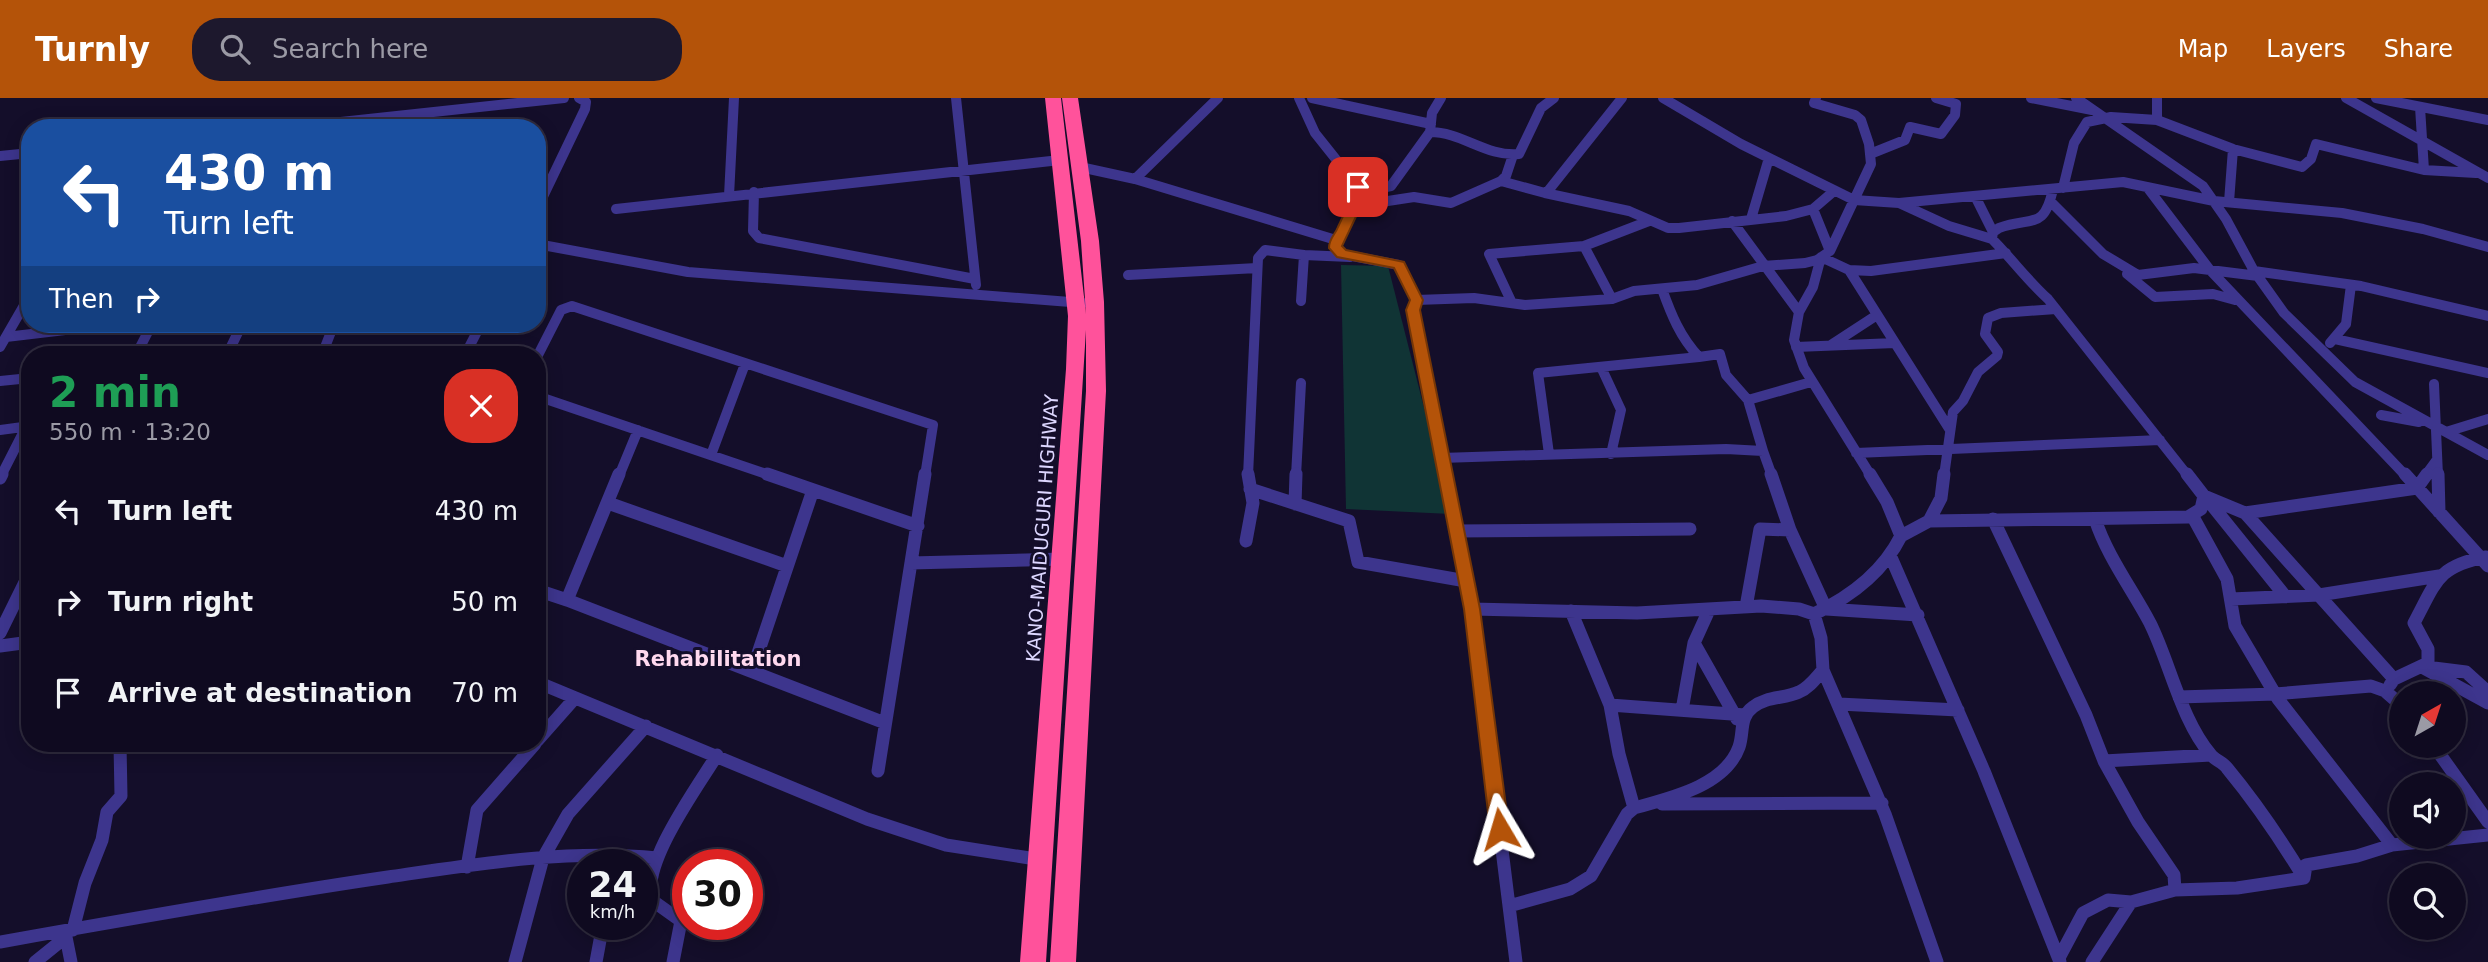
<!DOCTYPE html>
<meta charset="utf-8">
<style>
:root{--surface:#0f0a20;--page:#1d182d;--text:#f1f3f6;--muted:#9b9aa5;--line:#2f2b3e;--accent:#b45309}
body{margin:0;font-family:"DejaVu Sans",sans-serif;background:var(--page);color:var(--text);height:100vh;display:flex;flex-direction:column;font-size:26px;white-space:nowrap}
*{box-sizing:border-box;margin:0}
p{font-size:23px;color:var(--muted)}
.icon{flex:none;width:38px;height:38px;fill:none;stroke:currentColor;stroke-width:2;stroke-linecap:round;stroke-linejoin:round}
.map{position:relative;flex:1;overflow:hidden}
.panel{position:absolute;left:21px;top:248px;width:525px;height:406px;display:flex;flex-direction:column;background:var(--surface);border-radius:28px;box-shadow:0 4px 18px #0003,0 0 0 2px var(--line)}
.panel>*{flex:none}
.guide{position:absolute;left:21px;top:21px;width:525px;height:214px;border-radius:28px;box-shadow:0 4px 18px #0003,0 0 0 2px var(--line);background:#1a4fa0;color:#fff;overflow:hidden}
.needle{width:46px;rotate:39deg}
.tools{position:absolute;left:2389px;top:583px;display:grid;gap:14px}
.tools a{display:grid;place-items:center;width:77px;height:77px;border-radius:50%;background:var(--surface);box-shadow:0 4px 18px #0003,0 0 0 2px var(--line);font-size:35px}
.speed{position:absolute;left:567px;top:751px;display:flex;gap:14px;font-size:35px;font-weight:700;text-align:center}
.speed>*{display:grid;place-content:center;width:91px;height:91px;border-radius:50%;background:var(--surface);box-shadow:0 4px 18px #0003,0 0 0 2px var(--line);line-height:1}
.speed small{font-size:18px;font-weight:400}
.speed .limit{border:10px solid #d22;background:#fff;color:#111}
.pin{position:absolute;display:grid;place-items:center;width:60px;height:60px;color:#fff;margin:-30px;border-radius:14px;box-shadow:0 4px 10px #0006}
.me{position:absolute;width:77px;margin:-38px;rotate:353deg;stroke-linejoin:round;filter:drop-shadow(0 0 5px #0008)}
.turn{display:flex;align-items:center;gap:24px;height:147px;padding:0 28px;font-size:32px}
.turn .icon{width:91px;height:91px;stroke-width:2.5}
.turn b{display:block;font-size:49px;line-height:60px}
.then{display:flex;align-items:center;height:66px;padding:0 28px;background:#0003;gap:14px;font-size:26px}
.round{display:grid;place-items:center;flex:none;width:74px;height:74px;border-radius:28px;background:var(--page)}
.summary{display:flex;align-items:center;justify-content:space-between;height:119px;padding:0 28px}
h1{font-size:42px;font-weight:700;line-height:52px;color:#1e9e55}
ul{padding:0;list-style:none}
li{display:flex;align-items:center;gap:21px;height:91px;padding:0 28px}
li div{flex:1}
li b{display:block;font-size:26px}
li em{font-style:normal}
header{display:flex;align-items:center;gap:42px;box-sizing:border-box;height:98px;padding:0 35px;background:var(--accent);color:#fff}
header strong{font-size:33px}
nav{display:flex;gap:38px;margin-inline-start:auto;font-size:24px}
.search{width:490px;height:63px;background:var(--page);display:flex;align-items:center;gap:18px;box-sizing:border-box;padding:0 24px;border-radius:28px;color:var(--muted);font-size:26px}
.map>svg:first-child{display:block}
</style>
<header>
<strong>Turnly</strong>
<div class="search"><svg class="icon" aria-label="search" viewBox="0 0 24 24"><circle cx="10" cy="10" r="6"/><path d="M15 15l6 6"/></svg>Search here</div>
<nav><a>Map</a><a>Layers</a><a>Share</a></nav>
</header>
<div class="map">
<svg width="2488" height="864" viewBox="0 0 2488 864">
<rect width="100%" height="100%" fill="#140e2a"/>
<!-- green -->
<path fill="#103435" d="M1341,167L1388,168L1451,416L1346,411Z"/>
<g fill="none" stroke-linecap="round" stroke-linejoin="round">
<!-- street-far1 -->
<path stroke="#3d358d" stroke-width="10" d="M956,0L976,187
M1312,0L1431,26
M1663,0L1741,46L1854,102L1899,105L2123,84L2214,103L2342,115L2423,131L2488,149
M2031,0L2092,12
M2076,0L2203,88L2226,121L2254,173L2284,215L2355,284L2488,357
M2346,0L2488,80
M2376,0L2488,22
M2157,22L2233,51L2302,69L2311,61L2316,46L2424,72L2420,9
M285,30L564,0
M1430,34L1432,15L1441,0
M1870,56L1905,42L1910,29L1941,36L1955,17L1956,6L1936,0
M0,58L30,55
M1080,69L1135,81L1336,142L1348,124L1358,89L1315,35L1299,0
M2424,72L2476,75
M1135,81L1218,0
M1501,83L1545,95L1548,93L1622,0
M1358,89L1377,91L1391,88L1430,34C1462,34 1486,59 1519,56L1541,10L1554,0
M2147,89L2210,172L2406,378
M2063,90L2074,45L2087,24L2111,19L2157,22V0
M2053,91C2044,133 2032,118 1999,130L1993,134L1992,141C2012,161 2027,182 2048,201L2188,378
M754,94L753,133L759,140L975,181
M1545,95L1629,113L1668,130H1679L1786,118L1813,111L1834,93
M729,98L734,0
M1975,98L1993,134
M2050,103L2103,156L2138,177L2194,170L2258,178
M2229,104L2233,51
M1899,105L1949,128L1992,141
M1355,108L1414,99L1451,105L1501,83L1506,78L1513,57
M537,111L585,11L586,4L579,0
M616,111L1060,62
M1813,111L1830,153
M1751,121L1769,60
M1732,123L1799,214
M1336,142L1335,150L1342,156L1399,167L1416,202L1413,212L1446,378
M537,146L688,174L1083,205
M1849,172L1950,332
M2254,173L2361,188L2488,218
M2127,176L2155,199L2213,196L2235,202
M1128,177L1257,170
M1612,201L1584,148L1649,123
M1416,202L1474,200L1525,207L1612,201L1634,193L1697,187L1763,168L1805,165L1817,162L1830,153L1871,66L1869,46L1861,22L1855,17L1814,5L1816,0
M1301,203L1304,157L1350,159
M1512,205L1489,156L1584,148
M6,239L116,226
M2335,241L2488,275
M2330,245L2346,226L2351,187
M1831,247L1877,217
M0,249L30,197
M1796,249L1895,245
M136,257L152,226
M227,257L242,226
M322,257L334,226
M465,257L481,226
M537,259L561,212L572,208L933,327L925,378
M1601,269L1621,312L1611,356
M0,283L30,280
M2434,286L2438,378
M537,298L772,378
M1748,302L1811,284
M2381,317L2419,324
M0,332L30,328
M2446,334L2488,321
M1763,353L1772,378
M1856,355L2160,342
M1549,356L1538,275L1699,259
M711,357L745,266
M1441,360L1726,351L1763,353L1748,302L1726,277L1720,256L1699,259C1680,239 1671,216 1662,191
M1,378L26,329
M619,378L638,332
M1248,378L1258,160L1265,152L1304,157
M1296,378L1301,285
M1871,378L1804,270L1794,242L1799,214L1813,189L1821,159L1849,172L1871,173L2006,155
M1944,378L1953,314L1963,303L1978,274L1997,258L1998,254L1985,236L1988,220L2001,215L2056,211
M2425,378L2436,363"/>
<!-- street -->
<path stroke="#3d358d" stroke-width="13" d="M767,376L918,428
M1445,376L1472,511L1516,864
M2405,376L2488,468
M2438,376L2439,414
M0,380L2,376
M1250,391L1349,423L1358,464L1466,483
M2204,398L2245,415L2417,390L2427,376
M2207,401L2285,498
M608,405L787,468
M1295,406L1296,376
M2245,415L2394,581
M2193,419L2227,481L2235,528L2278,601L2392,747L2357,758L2306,767L2304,780
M1993,421L2086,617L2104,663L2138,724L2174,777L2175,792L2131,804L2108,802L2083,815L2059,860
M2095,421C2107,458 2132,491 2150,525C2170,565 2181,622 2211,657C2215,662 2223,664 2227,670C2256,705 2281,742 2304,780L2237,790L2175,792
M1929,423L1941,400L1944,376
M1790,432L1826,511L1918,517
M1455,433L1690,431
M1901,438L1929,423L2188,419L2201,411L2204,398L2187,376
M1246,443L1253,405L1248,376
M1890,457L1984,673L2060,864
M911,465L1063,461
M537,492L567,502L619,376
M2231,501L2319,497L2439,478
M567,502L885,625
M1746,509L1760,431L1790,432L1771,376
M1472,511L1637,515L1761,508L1799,511L1814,516L1821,540L1823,572C1816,580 1809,590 1799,594C1784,601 1767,598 1753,609C1739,619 1744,635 1739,649C1725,688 1670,700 1634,710L1627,716L1591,778L1570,791L1509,808
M1571,513L1610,607L1745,617
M1814,516C1850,499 1883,474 1901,438L1887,404L1870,376
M0,535L30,474
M1694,545L1737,621
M0,548L30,544
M2422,569L2488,605
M2426,569L2466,574L2488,594
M1823,572L1885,716L1937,864
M752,573L813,392
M537,584L867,721L946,747L1042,762
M2390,587L2394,581L2428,565V551L2414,525C2436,484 2437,468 2486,459
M2179,599L2275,596L2371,588L2385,593L2401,607
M1839,606L1958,612
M1610,607L1619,656L1634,710
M1682,612L1694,545L1709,512
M537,643L575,600
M2434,648L2488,724
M2104,663L2211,657
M878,673L925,376
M1662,706L1882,705
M2392,747L2488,737
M467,769L477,712L535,646
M73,832L85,785L102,742L107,714L121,698L120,646
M65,834L71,864
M0,844C129,821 258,798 388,779C477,766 567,751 657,760
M35,864L66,839
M515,864L543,760L568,716L646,628
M596,864L603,826
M673,864L681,823L653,803C638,769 699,687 717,657
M2092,864L2131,804"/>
<!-- highway -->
<path fill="#ff529b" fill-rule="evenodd" d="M1045,0H1061L1086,216L1081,143L1062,0H1078L1099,143L1104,204L1106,293L1076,864H1050L1086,293V232L1046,864H1020L1066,271L1068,218Z"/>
</g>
<!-- route -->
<path fill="#b45309" stroke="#753606" stroke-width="2" d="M1358,85L1365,89L1361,108L1342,148L1346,152L1404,164L1423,202L1420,212L1480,511L1509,731L1506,737L1500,740L1493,737L1490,731L1464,511L1406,212L1410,202L1394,170L1337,159L1329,150C1329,140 1335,137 1338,129C1345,115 1349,104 1352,89Z"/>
<g text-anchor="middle" stroke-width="6" stroke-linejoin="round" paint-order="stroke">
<!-- street labels -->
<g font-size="19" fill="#ddd7ff" stroke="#140e2a">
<text transform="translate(1042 430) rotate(-86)" y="7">KANO-MAIDUGURI HIGHWAY</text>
</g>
<!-- neighbourhood labels -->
<g font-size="21" font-weight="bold" fill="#ffd9ef" stroke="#140e2a">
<text x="718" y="568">Rehabilitation</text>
</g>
</g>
</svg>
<div class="tools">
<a><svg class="needle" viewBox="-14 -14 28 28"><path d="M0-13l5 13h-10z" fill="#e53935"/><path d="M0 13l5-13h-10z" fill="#9b9aa5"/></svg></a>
<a><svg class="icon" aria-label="sound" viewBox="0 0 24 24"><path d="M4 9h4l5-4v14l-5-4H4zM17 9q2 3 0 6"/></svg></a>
<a><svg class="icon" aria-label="search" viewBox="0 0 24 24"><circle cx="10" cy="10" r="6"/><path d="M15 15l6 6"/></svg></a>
</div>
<div class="speed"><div>24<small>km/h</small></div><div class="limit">30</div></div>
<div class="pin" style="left:1358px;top:89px;background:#d93025"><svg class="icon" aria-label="arrive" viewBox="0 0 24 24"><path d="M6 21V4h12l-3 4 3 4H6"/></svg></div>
<svg class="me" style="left:1500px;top:731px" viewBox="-20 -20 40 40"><path d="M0-17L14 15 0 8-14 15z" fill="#b45309" stroke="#fff" stroke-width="4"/></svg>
<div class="guide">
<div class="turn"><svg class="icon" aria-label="left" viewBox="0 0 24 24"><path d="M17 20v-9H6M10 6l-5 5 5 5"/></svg><div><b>430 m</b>Turn left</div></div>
<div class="then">Then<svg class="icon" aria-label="right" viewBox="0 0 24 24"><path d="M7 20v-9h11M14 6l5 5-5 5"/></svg></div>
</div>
<section class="panel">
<div class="summary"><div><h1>2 min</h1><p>550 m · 13:20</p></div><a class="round" style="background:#d93025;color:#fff"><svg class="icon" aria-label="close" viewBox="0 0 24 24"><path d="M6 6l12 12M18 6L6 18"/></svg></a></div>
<ul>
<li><svg class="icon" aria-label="left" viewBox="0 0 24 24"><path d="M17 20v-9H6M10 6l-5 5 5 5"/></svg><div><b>Turn left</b></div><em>430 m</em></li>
<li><svg class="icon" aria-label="right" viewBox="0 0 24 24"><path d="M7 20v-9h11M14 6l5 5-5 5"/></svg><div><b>Turn right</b></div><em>50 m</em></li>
<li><svg class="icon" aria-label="arrive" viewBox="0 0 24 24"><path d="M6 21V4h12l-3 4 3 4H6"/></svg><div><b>Arrive at destination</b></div><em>70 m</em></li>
</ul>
</section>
</div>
